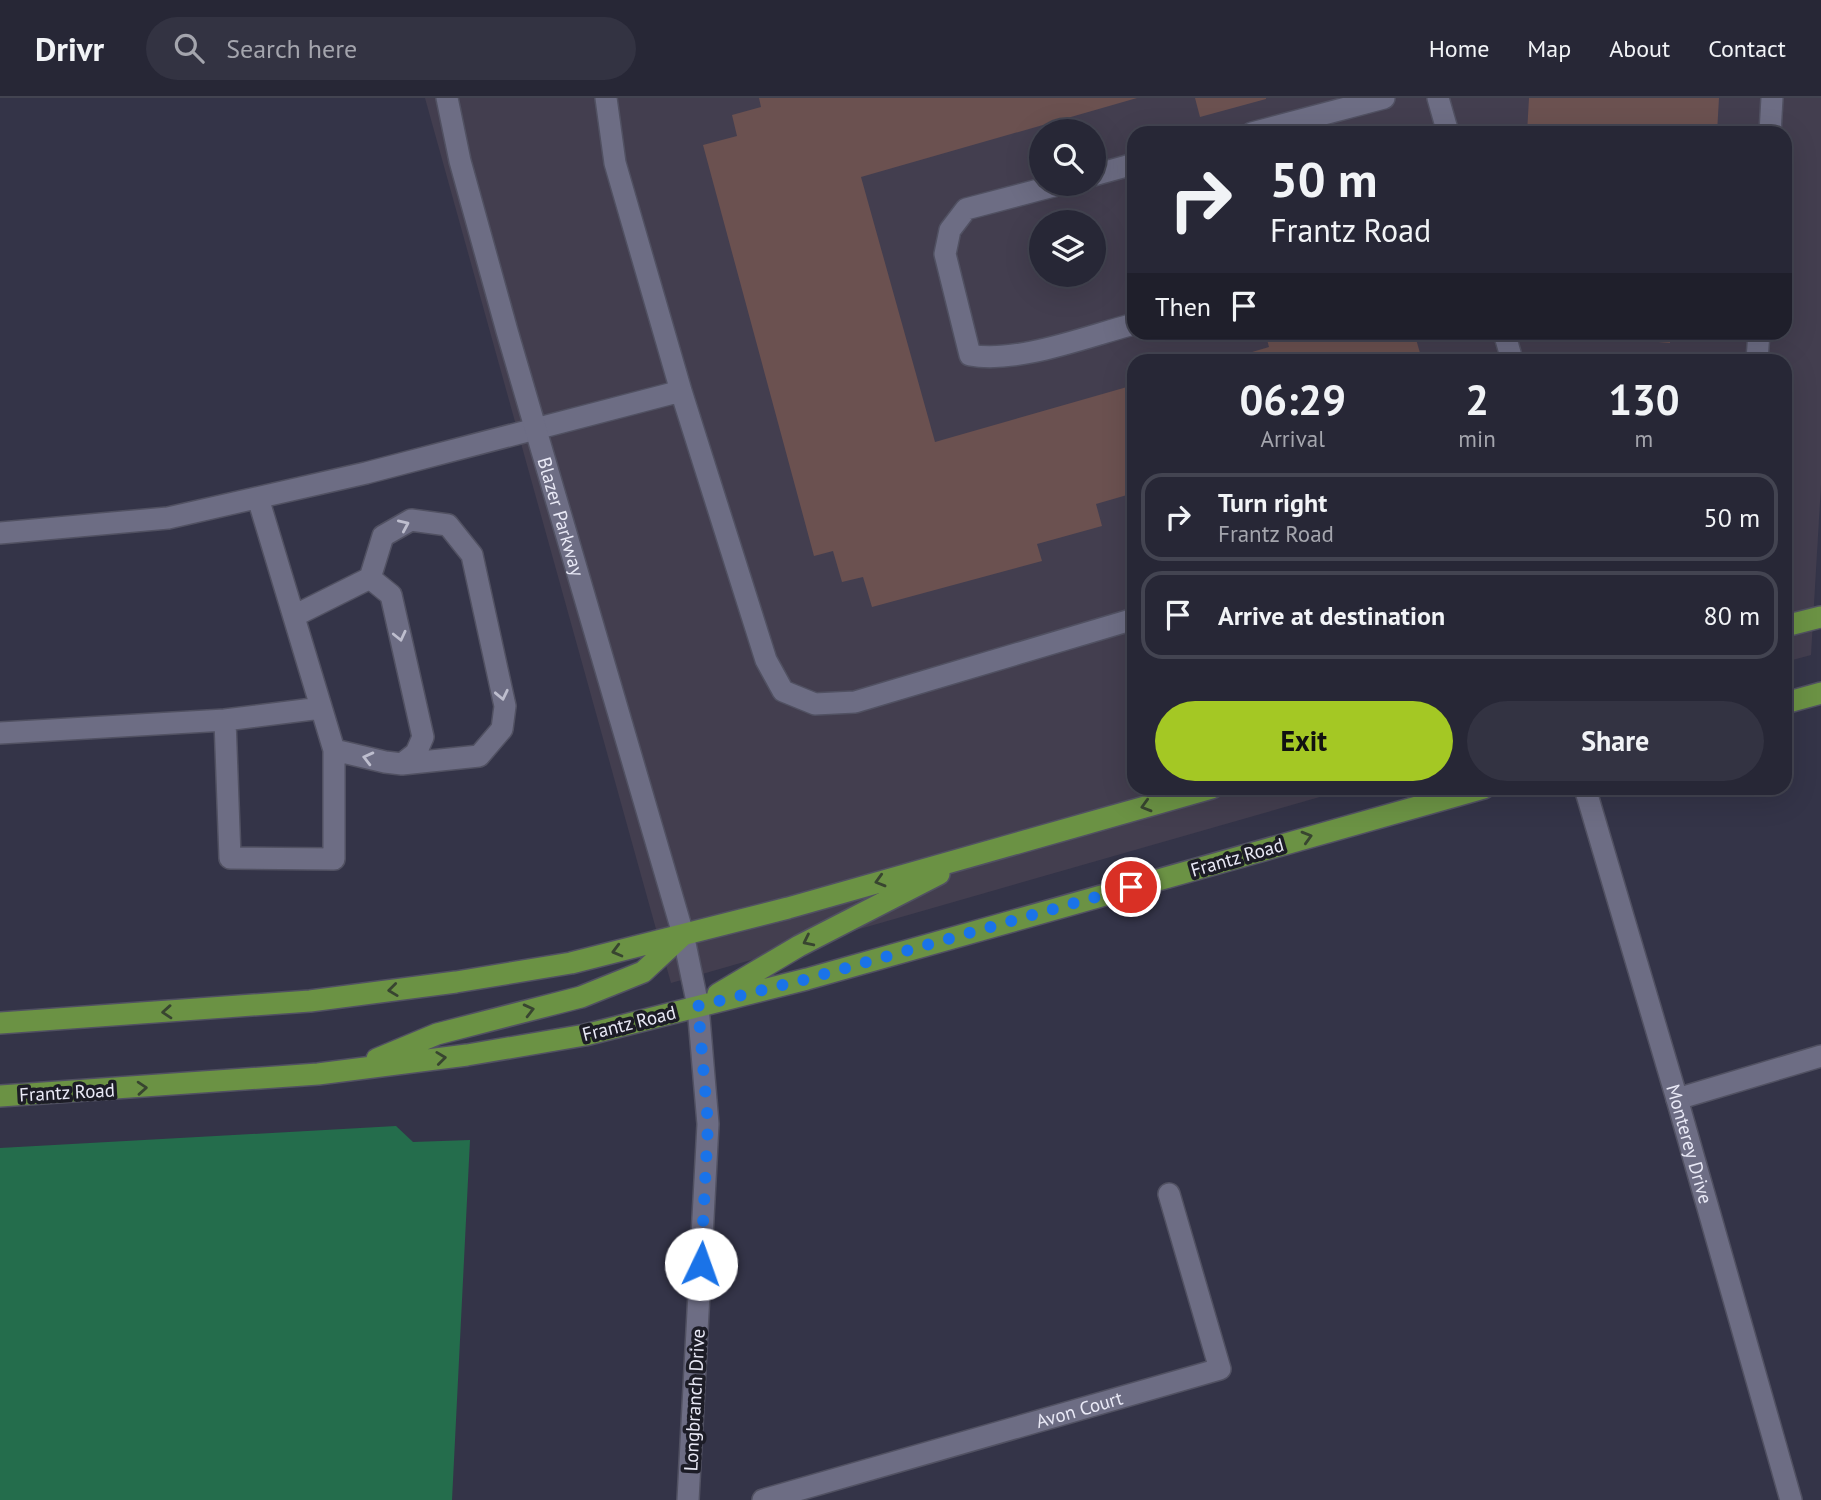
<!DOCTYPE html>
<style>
:root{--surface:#272736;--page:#333342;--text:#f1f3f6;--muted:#a4a5ad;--line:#434451;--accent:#a4c824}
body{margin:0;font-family:"PT Sans",sans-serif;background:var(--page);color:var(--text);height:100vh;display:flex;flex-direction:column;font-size:26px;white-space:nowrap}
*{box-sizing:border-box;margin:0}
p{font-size:23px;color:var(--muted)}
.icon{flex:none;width:38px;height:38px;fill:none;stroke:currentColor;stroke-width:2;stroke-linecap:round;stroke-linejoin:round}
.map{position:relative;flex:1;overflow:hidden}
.side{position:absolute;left:1127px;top:256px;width:665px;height:441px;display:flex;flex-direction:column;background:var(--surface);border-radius:21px;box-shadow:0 7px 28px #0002,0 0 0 2px var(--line)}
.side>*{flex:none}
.hud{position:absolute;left:1127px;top:28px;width:665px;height:214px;border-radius:21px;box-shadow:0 7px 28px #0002,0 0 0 2px var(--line);background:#272736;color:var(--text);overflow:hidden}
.controls{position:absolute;left:1029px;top:21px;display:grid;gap:14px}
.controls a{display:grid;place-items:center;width:77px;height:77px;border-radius:50%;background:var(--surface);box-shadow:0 7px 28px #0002,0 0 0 2px var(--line);font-size:35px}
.pin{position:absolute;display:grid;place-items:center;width:60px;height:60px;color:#fff;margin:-30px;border:4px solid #fff;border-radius:50%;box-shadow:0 2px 7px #0007}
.me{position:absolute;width:77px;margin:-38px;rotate:3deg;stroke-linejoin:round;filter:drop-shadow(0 0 5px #0008)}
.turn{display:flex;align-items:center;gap:24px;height:147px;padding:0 28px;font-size:32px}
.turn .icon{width:91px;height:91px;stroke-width:2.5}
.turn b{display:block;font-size:49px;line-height:60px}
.then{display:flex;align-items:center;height:66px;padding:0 28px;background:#0003;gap:14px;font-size:26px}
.eta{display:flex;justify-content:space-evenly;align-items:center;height:119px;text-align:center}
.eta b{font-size:42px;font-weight:800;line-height:49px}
.cta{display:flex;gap:14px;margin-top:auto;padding:14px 28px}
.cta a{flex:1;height:80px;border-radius:42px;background:var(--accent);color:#111;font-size:28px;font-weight:800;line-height:80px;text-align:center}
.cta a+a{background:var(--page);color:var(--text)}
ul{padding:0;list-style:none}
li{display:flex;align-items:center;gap:21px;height:88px;margin:0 14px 10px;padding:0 14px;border:4px solid var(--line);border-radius:21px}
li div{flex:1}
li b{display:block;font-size:26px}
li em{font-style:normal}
header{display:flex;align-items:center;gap:42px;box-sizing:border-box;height:98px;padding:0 35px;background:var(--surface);border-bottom:2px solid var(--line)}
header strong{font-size:33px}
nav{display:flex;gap:38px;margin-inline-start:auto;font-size:24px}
.search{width:490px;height:63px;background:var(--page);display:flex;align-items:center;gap:18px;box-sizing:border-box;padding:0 24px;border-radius:38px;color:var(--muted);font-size:26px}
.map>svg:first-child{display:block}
</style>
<header>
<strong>Drivr</strong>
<div class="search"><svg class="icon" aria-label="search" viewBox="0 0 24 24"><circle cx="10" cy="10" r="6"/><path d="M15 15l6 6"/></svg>Search here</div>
<nav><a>Home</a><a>Map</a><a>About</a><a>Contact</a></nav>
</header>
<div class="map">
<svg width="1821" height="1402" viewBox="0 0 1821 1402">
<rect width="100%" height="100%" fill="#343448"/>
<!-- commercial -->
<path fill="#433e4f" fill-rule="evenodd" d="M425,0H1821V387L1811,557L1785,564V262H1134V690H1351L671,885ZM1041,33H1094V86H1041ZM1134,35H1785V234H1134ZM1041,124H1094V177H1041Z"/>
<!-- green -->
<path fill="#246d4c" d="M396,1028L413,1044L470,1042L452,1402H0V1050Z"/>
<!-- building -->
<path fill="#6b5150" d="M759,0H1137L861,79L935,344L1134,287V395L1096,406L1102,428L1037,446L1042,463L872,509L863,479L842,484L833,453L814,458L703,47L737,38L732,17L761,9Z
M1195,0H1266V1L1200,19Z
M1529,0H1719L1717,35H1527Z
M1265,234H1414L1422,262H1225L1269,249Z
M1588,234H1670V245L1588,238Z"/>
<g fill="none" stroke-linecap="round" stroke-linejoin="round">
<defs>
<path id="service" d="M606,0L615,65L681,293L766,562L783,593L815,606L855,604L1134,521
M1438,0L1448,35
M1252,35L1384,0
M1770,35L1772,0
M1094,77L1134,66
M1061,86L966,111L950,132L945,156L970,257C1017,266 1088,238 1134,226
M1504,234L1512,262
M1757,262L1759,234
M258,400L334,652V761L230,760L225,622L321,610
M0,435L168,420L366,375L681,293
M370,480L391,497L423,639L416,655L402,666
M294,518L370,480L383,438L411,422L448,427L472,457L505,608L502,631L479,658L402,666L385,664L334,652
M0,635L225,622"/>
<g id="minor">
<path d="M683,836L698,908L708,1026L688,1402"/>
<path d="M1677,1001L1821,958"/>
<path id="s1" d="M763,1402L1220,1271L1169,1096"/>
</g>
<g id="tertiary">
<path id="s2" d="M447,0L460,63L507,233L683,836"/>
<path id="s3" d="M1585,690L1677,1001L1791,1402"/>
</g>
<path id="primary" d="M1785,528L1821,519
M1785,605L1821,595
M718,896L799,848L939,776
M0,925L310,903L456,884L571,865L788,810L1212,690
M377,961L437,936L581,899L643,874L683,837
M0,998L318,976L467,957L585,937L807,881L1484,690"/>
</defs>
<!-- service casing -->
<use href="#service" stroke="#515162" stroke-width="24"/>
<!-- minor casing -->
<use href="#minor" stroke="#515162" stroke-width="24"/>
<!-- tertiary casing -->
<use href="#tertiary" stroke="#515162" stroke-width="24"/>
<!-- primary casing -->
<use href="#primary" stroke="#515162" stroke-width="24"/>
<!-- service -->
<use href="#service" stroke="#6d6d84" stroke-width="21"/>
<!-- minor -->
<use href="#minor" stroke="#6d6d84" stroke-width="21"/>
<!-- tertiary -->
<use href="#tertiary" stroke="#6d6d84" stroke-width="21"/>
<!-- primary -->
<use href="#primary" stroke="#6b9244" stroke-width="21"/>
</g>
<!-- one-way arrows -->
<defs><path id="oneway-chevron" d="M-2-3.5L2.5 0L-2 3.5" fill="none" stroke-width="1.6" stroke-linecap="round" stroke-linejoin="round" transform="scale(1.75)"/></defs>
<g stroke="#bebece">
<use href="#oneway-chevron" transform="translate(404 427) rotate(-24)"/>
<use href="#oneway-chevron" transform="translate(400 538) rotate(77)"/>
<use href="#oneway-chevron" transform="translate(502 597) rotate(78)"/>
<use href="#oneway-chevron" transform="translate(368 660) rotate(-166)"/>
</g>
<g stroke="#384530">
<use href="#oneway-chevron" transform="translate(1146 708) rotate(164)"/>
<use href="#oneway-chevron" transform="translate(1307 739) rotate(-16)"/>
<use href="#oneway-chevron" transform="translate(880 783) rotate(164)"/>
<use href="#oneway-chevron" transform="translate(808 843) rotate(154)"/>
<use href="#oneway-chevron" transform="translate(617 853) rotate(165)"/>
<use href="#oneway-chevron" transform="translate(393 892) rotate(173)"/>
<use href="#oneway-chevron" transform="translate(529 912) rotate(-14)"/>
<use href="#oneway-chevron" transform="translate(167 914) rotate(176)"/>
<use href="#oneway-chevron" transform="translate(441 960) rotate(-7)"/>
<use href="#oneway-chevron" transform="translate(142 990) rotate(-4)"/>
</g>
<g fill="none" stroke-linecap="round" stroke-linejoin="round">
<!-- route -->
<path stroke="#1a73e8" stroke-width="12" stroke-dasharray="0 21.6" d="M701,1166L708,1026L698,908L807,881L1131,789"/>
</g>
<g text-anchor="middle" stroke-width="7" stroke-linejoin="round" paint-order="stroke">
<!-- street labels -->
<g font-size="19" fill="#e9e9f6" stroke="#1c1c26">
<text dy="7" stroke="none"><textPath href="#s2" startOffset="434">Blazer Parkway</textPath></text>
<text transform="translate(1237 759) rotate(-16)" y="7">Frantz Road</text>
<text transform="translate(629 925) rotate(-14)" y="7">Frantz Road</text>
<text transform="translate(67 994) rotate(-3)" y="7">Frantz Road</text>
<text dy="7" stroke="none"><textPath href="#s3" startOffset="371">Monterey Drive</textPath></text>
<text transform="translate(694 1302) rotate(-87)" y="7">Longbranch Drive</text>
<text dy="7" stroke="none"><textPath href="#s1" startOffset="329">Avon Court</textPath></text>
</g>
</g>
</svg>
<div class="controls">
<a><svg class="icon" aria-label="search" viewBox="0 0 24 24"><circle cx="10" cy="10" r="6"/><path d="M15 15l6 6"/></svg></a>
<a><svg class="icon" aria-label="layers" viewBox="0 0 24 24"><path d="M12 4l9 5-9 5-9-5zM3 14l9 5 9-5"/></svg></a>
</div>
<div class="pin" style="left:1131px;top:789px;background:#d93025"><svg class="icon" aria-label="arrive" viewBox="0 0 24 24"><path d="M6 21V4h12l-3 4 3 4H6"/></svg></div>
<svg class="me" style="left:701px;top:1166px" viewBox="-20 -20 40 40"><circle r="19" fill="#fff"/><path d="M0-13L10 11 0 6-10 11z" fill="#1a73e8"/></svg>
<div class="hud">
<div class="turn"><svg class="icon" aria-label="right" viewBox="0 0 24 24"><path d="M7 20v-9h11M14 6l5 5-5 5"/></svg><div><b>50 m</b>Frantz Road</div></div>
<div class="then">Then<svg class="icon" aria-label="arrive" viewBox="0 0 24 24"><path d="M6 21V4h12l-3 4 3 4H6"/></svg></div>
</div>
<section class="side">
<div class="eta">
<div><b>06:29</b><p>Arrival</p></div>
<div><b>2</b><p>min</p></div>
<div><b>130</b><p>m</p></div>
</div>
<ul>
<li><svg class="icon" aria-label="right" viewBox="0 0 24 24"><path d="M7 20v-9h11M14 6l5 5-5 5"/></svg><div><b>Turn right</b><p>Frantz Road</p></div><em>50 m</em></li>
<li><svg class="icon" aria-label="arrive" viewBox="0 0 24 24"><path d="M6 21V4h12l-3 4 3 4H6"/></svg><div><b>Arrive at destination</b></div><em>80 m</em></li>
</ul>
<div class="cta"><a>Exit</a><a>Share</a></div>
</section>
</div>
